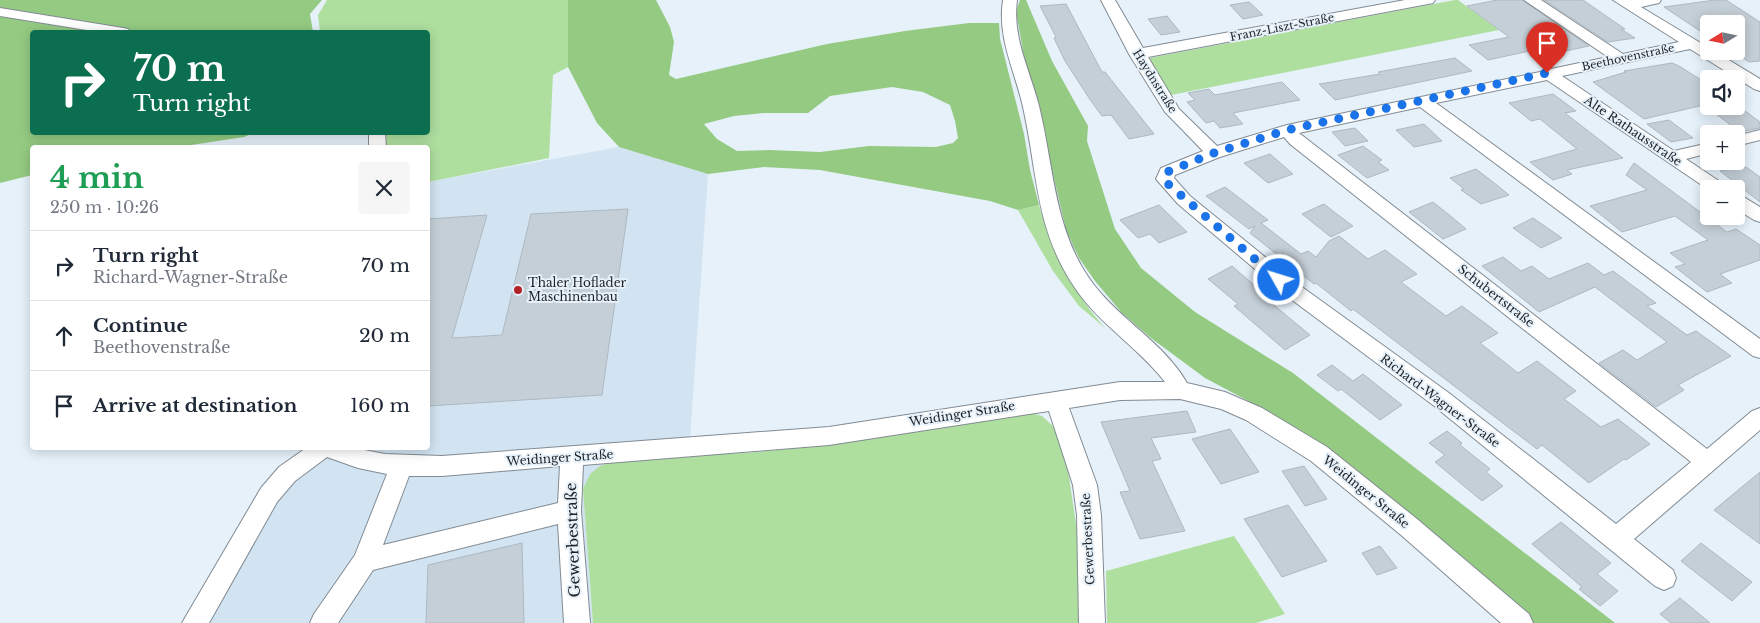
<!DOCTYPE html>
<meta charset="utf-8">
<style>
:root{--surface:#fff;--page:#f6f6f7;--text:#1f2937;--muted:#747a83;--line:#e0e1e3}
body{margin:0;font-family:"Libre Baskerville",serif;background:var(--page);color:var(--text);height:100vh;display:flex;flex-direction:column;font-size:19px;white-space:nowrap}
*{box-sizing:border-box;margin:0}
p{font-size:16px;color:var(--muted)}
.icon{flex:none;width:28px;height:28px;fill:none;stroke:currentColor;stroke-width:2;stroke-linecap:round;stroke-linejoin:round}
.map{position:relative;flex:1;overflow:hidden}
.side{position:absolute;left:30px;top:145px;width:400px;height:305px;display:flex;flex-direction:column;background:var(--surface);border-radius:5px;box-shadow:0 2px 12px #0003}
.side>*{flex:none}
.top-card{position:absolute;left:30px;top:30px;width:400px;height:105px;border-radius:5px;box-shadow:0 2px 12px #0003;background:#0b6e4f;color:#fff;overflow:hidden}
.needle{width:32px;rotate:260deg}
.fabs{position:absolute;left:1700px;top:15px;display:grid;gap:10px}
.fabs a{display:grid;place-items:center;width:45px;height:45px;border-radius:5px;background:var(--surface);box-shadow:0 2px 12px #0003;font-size:25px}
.pin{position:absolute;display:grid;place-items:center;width:42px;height:42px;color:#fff;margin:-51px -21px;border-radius:50% 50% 50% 0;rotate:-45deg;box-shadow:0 0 5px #0007}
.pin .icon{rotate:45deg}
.me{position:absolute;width:55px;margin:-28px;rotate:309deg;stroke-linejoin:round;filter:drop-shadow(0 0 4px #0008)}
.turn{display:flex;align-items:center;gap:18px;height:105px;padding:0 20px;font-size:22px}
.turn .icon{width:65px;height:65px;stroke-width:2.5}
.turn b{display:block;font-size:35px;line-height:42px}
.round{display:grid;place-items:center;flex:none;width:52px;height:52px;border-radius:5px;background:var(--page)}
.overview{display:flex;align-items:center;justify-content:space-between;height:85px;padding:0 20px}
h1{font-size:30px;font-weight:800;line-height:38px;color:#1e9e55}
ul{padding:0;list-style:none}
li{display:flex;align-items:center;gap:15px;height:70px;padding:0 20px;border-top:1px solid var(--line)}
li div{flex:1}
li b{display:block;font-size:19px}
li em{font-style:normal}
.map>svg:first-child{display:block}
</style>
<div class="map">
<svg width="1760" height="623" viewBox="0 0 1760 623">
<rect width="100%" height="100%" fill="#e6f1fa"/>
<!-- built -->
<path fill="#d2e3f1" d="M619,147L708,174L690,439L583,489L593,623H202L279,488L317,454L309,448H428V182Z"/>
<!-- green -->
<path fill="#aedf9f" d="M327,0H568V67L553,75L549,158L428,182V148L385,147L384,133L428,132V32H320L318,15Z
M1455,0H1458L1499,30L1171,95L1149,58Z
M1039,205C1053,255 1071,289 1105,328L1079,306L1053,271L1018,210Z
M1027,412L1042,416L1054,427L1067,463L1080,551L1079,623H593L583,489L590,474L600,466L620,460L642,457L746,453L828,445Z
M1234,536L1285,614L1256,623H1107L1106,571Z"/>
<!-- forest -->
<path fill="#94ca82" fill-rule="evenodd" d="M0,0H322L310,14L313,32H32V132L254,133L244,137L178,147L32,148V175L0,183Z
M568,0H656L670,27L674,42L669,75L676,79L827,44L905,31L969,23H999L1000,39L1024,134L1030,170L1039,205L1018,210L990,201L820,170L764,167L708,174L619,147L597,123L568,67ZM892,87L923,92L950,105L955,121L958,138L953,143L936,147L869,146L820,152L769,150L737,151L717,139L704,124L734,116L764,113H808L830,96Z
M1020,0H1026L1052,61L1088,126L1087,141L1115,229L1141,268L1195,312L1293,373L1615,623H1532L1269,412L1205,378L1151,338L1122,313L1095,281L1079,258L1066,230L1037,105L1025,62L1016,11Z"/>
<!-- building -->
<path fill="#c5cfd7" stroke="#aeb8c1" d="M1497,0H1522L1589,46L1556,53L1548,47L1488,60L1469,45L1509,37L1467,6Z
M1544,0H1583L1625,29H1621L1635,38L1608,42Z
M1715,0H1726L1760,22V61L1749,62L1733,51H1736V24H1709V37L1664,7Z
M1249,2L1263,15L1243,19L1230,5Z
M1066,4L1102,72H1105L1154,134L1129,139L1111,115L1102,116L1091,101L1065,61L1054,38L1056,37L1040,6Z
M1167,16L1180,32L1161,35L1148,19Z
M1455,58L1472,71L1335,100L1319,84L1380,74L1378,72Z
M1672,63L1679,66L1709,85V106H1736V104L1760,122V128L1740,132L1704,105L1644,119L1593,82L1626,72L1624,71Z
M1282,82L1300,100L1233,113L1243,124L1220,128L1214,121L1206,123L1187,102L1195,100L1188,93L1209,89L1215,95Z
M1553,94L1576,111L1565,113L1623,158L1567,170L1572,174L1553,180L1530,162L1577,149L1540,119L1531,121L1509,103Z
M1669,120L1693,138L1671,142L1647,124Z
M1424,124L1442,141L1414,147L1396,130Z
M1355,128L1368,141L1345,146L1332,132Z
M1363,146L1382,160L1378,162L1389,170L1367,178L1338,155Z
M1270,154L1293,174L1268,183L1244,163Z
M1634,163L1727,232L1736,229L1760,245V260L1720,274L1732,283L1707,292L1675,267L1685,264L1670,253L1708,240L1675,216L1622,232L1590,206L1647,190L1626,175Z
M1746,167L1760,177V202L1720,171Z
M1476,169L1493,182L1509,195L1481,204L1461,190L1464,189L1450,178Z
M1225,187L1268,220L1261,223L1301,254L1308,251L1316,257L1329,241L1339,236L1368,259L1385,250L1417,274L1401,282L1446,316L1462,306L1498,333L1480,343L1518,373L1537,361L1576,391L1564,399L1601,427L1618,419L1650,444L1626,460L1624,459L1589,483L1542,445L1537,449L1353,309L1351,311L1316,283L1314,284L1250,233L1255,226L1249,229L1206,196Z
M1433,202L1453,218L1466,229L1443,239L1409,212Z
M1324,204L1338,215L1353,226L1331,237L1302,214Z
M1159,205L1187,232L1159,243L1150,234L1138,238L1120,220Z
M628,209L602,395L428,406V219L487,215L452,338L502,335L531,214Z
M1533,218L1562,238L1541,248L1513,228Z
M1503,257L1521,271L1532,266L1549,279L1588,263L1604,275L1613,271L1656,303L1647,306L1687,335L1696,331L1731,356L1678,385L1684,390L1656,407L1599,363L1623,350L1637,360L1667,342L1595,287L1539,312L1482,266Z
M1232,266L1261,291L1258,292L1310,335L1285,350L1234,306L1238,304L1208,279Z
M1332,365L1353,381L1363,374L1402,405L1380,420L1341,389L1338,391L1317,375Z
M1187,411L1196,432L1151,438L1161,459L1152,461L1185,531L1140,539L1120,492L1130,491L1101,422Z
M1230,429L1259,472L1221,484L1192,439Z
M1447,431L1462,443L1460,445L1490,469L1486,472L1503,486L1482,501L1435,462L1445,455L1429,443Z
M1304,466L1327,499L1305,506L1282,471Z
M1760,472V544L1714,510Z
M1288,505L1327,561L1282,577L1244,519Z
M1561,522L1611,563L1597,574L1618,591L1600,606L1579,589L1582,587L1532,544Z
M522,543L524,623H426L428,565Z
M1701,543L1752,582L1732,601L1681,561Z
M1380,546L1397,568L1377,575L1362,553Z
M1680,598L1710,623H1671L1660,614Z"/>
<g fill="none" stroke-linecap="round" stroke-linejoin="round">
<defs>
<path id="minor" d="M1003,0H1017C1012,38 1030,70 1039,106C1054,167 1054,233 1094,285C1122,321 1164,343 1187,383L1225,392L1262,408L1327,447L1417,519L1529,614L1533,623H1501L1401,535L1311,461L1246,420L1221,409L1180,399L1120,400L1069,408L1097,485L1101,515L1105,623H1079L1077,515L1073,485L1049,411L829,445L583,465L581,511L590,623H564L558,524L373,570L338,623H310L314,614L355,555L387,474L358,468L327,457L295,481L277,502L209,623H182L261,488L279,467L306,448H354L385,454L442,456L829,427L1120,382H1165C1138,347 1100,325 1075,288C1035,229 1038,174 1023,107C1015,71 997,38 1003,0ZM560,466L558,503L383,545L409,476H442Z
M1101,0H1115L1143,48L1405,0H1435L1433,3L1428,4L1148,57L1179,109L1217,146L1287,125L1540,72L1547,68L1551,69L1608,57L1524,0H1541L1623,54L1679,42L1613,0H1661L1659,3L1641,7L1709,48V51H1714L1760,79V91L1754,89L1690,49L1562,76L1674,151L1709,143V153L1686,159L1725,185L1728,189H1709V190L1547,80L1436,103L1760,339V358L1753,356L1420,107L1299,133L1707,449L1752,411L1760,408V430L1634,539L1673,570L1676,578L1673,586L1664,590L1655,586L1433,405L1288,297L1178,204L1156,179L1161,168L1203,151L1165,112L1129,54ZM1284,137L1290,144L1691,462L1616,524L1449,393L1302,287L1190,196L1174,178L1175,175L1220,157Z
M0,8L123,28L128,29L130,32H99L0,16Z
M1760,130V140L1736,146V136Z
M369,132H385L386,148H369Z
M1736,194L1742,196L1760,207V222L1754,220L1736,209Z"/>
</defs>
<!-- minor casing -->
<use href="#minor" stroke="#828b93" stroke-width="2"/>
<!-- minor -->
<use href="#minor" fill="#fff" fill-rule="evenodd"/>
</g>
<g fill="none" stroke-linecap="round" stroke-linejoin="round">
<!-- route -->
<path stroke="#1a73e8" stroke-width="9" stroke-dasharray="0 16.2" d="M1279,280L1168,184L1165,180L1167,172L1214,153L1287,130L1547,73"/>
</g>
<!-- markers -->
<circle fill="#b32227" stroke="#e6f1fa" stroke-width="2" cx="518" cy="290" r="5"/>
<g text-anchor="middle" stroke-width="4" stroke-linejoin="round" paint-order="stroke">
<!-- far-street labels -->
<g font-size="11" fill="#1f2225" stroke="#e6f1fa">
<text transform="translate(1282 27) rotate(-11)" y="4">Franz-Liszt-Straße</text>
<text transform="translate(1628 57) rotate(-12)" y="4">Beethovenstraße</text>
<text transform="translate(1155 81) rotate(58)" y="4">Haydnstraße</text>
</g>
<!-- street labels -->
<g font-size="12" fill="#1f2225" stroke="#e6f1fa">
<text transform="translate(1633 131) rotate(34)" y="4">Alte Rathausstraße</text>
<text transform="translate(1496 296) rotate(38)" y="4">Schubertstraße</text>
<text transform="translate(1440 401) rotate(37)" y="4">Richard-Wagner-Straße</text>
<text transform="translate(962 414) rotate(-9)" y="4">Weidinger Straße</text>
<text transform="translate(560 458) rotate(-4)" y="4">Weidinger Straße</text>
<text transform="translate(1366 492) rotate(39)" y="4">Weidinger Straße</text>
<text transform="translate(1088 539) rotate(-93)" y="4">Gewerbestraße</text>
</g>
<!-- poi labels -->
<g font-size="12" fill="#1f2225" stroke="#e6f1fa" text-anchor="start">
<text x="528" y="287">Thaler Hoflader<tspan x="528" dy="14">Maschinenbau</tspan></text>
</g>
<!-- near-street labels -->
<g font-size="15" fill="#1f2225" stroke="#e6f1fa">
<text transform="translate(573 540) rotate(-92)" y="5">Gewerbestraße</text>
</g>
</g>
</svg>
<div class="fabs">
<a><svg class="needle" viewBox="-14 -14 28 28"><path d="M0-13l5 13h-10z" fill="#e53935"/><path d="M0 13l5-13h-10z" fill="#747a83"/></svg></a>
<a><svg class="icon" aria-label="sound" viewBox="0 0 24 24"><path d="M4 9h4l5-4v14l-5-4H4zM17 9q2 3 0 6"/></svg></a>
<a>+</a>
<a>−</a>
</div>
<div class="pin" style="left:1547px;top:73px;background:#d93025"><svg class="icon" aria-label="arrive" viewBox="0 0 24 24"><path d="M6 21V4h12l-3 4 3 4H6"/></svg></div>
<svg class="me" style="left:1279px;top:280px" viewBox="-20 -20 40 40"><circle r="17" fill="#1a73e8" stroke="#fff" stroke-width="3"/><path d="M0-11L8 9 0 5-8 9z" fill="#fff"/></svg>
<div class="top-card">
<div class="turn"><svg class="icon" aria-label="right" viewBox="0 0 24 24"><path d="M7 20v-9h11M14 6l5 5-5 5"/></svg><div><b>70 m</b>Turn right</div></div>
</div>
<section class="side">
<div class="overview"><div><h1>4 min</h1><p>250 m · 10:26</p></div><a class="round"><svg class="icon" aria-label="close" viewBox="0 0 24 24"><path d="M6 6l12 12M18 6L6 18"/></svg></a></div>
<ul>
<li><svg class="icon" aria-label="right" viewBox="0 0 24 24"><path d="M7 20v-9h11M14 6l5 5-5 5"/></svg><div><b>Turn right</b><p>Richard-Wagner-Straße</p></div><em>70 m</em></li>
<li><svg class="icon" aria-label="ahead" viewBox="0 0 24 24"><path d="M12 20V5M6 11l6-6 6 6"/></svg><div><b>Continue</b><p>Beethovenstraße</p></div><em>20 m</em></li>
<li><svg class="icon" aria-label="arrive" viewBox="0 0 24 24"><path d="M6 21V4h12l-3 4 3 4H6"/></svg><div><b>Arrive at destination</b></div><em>160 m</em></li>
</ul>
</section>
</div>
